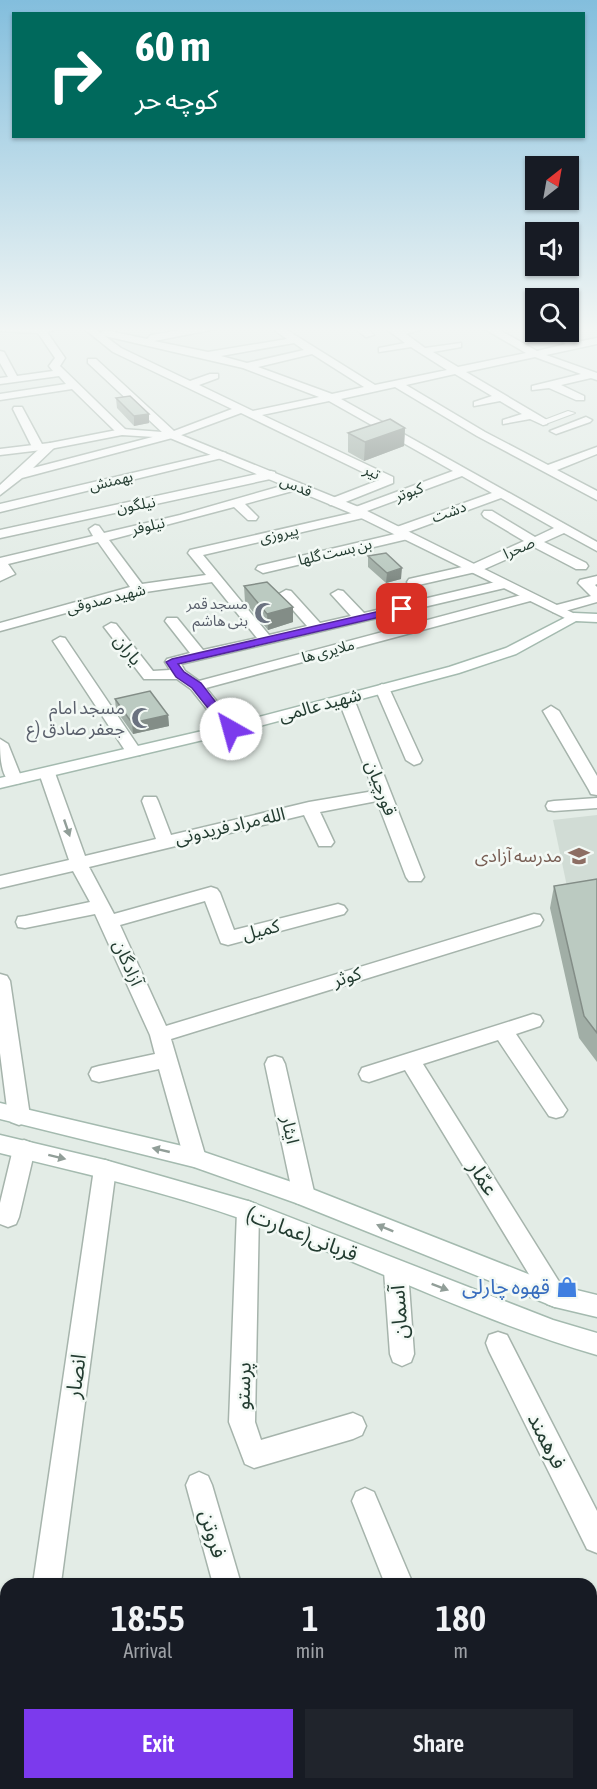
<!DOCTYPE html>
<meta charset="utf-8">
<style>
:root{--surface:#171b24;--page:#20242c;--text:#f1f3f6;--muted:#9ea1a6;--accent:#7c3aed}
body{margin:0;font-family:"Asap Condensed","Noto Sans Arabic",sans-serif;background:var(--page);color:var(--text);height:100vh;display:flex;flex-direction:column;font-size:22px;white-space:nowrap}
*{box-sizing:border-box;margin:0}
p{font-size:20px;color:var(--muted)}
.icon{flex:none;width:33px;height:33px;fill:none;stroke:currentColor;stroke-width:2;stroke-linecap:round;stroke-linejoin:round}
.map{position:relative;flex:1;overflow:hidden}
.panel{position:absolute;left:0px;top:1578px;width:597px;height:212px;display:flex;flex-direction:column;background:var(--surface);border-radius:18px 18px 0 0;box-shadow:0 2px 4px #0004}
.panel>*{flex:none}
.guide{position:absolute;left:12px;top:12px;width:573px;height:126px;border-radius:0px;box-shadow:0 2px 4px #0004;background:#00695c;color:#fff;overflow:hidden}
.needle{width:39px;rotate:31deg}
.fabs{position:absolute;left:525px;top:156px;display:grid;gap:12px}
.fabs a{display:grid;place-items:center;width:54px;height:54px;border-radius:0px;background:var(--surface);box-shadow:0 2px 4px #0004;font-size:30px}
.pin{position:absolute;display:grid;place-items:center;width:51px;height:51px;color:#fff;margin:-26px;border-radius:12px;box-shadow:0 3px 9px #0006}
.me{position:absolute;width:66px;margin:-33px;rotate:322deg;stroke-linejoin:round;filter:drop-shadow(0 0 4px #0008)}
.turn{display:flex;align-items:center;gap:21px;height:126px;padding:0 24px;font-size:27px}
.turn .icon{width:78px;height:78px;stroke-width:2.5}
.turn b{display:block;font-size:42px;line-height:51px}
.eta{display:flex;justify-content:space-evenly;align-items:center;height:102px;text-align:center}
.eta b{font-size:36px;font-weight:600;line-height:42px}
.action{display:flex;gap:12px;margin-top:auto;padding:12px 24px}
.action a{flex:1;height:69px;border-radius:0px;background:var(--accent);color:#fff;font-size:24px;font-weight:600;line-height:69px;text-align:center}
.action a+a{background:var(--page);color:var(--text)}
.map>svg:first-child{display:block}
</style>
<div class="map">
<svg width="597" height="1789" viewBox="0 0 597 1789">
<rect width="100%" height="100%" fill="#e3ece6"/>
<!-- built -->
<path fill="#d1dcd5" d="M597,815V892L569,896L553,820Z"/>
<!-- green -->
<path fill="#bddcbf" d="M597,1672V1789H525L523,1784H591V1679Z"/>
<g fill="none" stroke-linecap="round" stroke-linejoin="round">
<defs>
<path id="pedestrian" d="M568,411L575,413L543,425L539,422Z"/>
<path id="minor" d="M0,327H68L47,332L65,358L60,366L126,430V434H118L72,389L0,400V394L66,384L59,376L0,384V378L8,377L0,363V351L4,352L17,376L53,371L49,366L55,358L38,333L0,331Z
M82,327H94L100,333L105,330L147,339L151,335L200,327H226L154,341L208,352L287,339L270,327H282L375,385L447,370L411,347L379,352V348L405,343L384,327H396L399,330L429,327L406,334L425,348L461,343V347L433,352L458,367L526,353L481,327H494L537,351L566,344L548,332H559L577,342L597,338V344L546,355L597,373V380L591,378L561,385L584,396V400H576L549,388L532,390V386L581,374L535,357L466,372L547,420V424L543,425L530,419L503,424V420L522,414L500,401L474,406V402L492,396L455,374L406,385L485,432L548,465L597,447V454L557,470L597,491V500L477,436L395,387L341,399L597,542V551L564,533L544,542L586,563L588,566L586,569H576L534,547L480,571L414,586L409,585L407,582L409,579L471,565L524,541L484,517L482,514L484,511H492L535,537L554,528L501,498L408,532L413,535L412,538L263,573L256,569L258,566L395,534L392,531L394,528L492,493L462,476L367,511L369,514L367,517L203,555L269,635L307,626L279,594L286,590L291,591L320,623L351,616L331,594L338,590L343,591L364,613L504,580L511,584L509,587L181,664L185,671L199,681L529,593L536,597L534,600L206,688L239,729L231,734L225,732L191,689L177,679H144L104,627L111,623L116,624L153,671L170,670L165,662L167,659L190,653L165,621L167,618H177L203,650L257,638L212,582L139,593L0,631V623L130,587L98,542L8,564L15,574L0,581V558L93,536L89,529L95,525L99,526L104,533L180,515L292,483H300V489L245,504L258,517L256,520H248L234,507L109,540L142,584L206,575L188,553L190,550L352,513L353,508L453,471L329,401L262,415L393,477V483L338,505H330L328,502L330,499L379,480L241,413L176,437L22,478L0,495V485L38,450L32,447L13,409L14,407H22L43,446L50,443L56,446L33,468L164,434L88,363V359H96L174,431L232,409L113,352ZM105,336L243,368L319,397L253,411L199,385L218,378V374H210L190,381L121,348ZM294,343L304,350L247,363L221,356ZM312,354L364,387L332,394L258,367Z
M357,327H365L374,335L366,337L358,331Z
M586,417L592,420L590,422L556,434L550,431Z
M222,452L226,453V457L0,512V504Z
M271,471L275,472V478L0,538V530Z
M597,576V584L595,585L597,587V602L558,613L553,612L551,609L553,606L591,596L578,583L580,580Z
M60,637L65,638L142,752L140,755H128L126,752L53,641Z
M382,684L389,688L422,760L420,763L414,765L406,760L375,688Z
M346,694L354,699L424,877L421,881H409L406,877L377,801L320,812L334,842L331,846H319L304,815L89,867L114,914L211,887L217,889L220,893L234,930L338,904L344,906L347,910L344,914L228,945L221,943L219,938L205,901L120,925L166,1026L534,914L540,915L543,920L540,925L171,1039L206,1158L203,1164L195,1167L187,1164L184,1158L159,1069L99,1082L92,1080L89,1074L92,1068L99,1066L155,1054L150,1035L95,914L25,928L18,927L16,922L18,917L25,916L90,902L73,871L0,888V876L69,860L39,773L47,768L55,773L85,856L156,839L142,801L144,797H156L158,801L171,835L309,802L374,791L338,699Z
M551,706L559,711L597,776V795L591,794L589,790L543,711Z
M0,739L8,744L22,779L20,783L14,784C0,780 0,753 0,739Z
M597,798V808L554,811L548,810L546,806L548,802L554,801Z
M0,974L7,976L10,981L30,1116L27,1122L19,1125L11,1122L8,1116L0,1053Z
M533,1014L540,1016L543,1021L540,1026L516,1034L563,1104L567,1110L563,1116L556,1118L549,1116L498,1040L423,1064L563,1288L567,1296L563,1304L555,1307L547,1304L405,1070L369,1082L362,1080L359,1074L362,1068Z
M275,1056L282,1058L285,1064L315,1196L312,1203L304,1205L296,1203L293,1196L265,1064L268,1058Z
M24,1140L32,1143L35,1149L19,1217L16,1224L8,1227L0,1224V1203L13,1149L16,1143Z
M105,1160L113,1163L116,1169L61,1583L33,1584L94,1169L97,1163Z
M248,1201L256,1204L259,1211L255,1422L261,1440L353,1413L362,1417L366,1426L362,1435L353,1439L254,1468L245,1464L229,1422L237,1211L240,1204Z
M396,1261L404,1264L408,1271L414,1354L411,1362L402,1366L393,1362L390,1354L384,1271L388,1264Z
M498,1332L507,1335L597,1511V1553L587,1549L489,1351L486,1343L489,1335Z
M199,1472L208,1476L212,1485L241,1584H213L186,1485L190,1476Z
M365,1488L374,1492L413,1584H385L352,1501L356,1492Z
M107,1784H137L140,1789H108Z
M280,1784H310L313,1789H281Z"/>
<path id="tertiary" d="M122,429L176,433L361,508L581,617L579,620H569L353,514L170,438L122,435L50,449L0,455V449L50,443Z
M597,1633V1666L591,1669V1635Z
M455,1784H489L487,1789H452Z"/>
<path id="secondary" d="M574,613L597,614V622L576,621L516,654L459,673L237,732L0,788V778L228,725L449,667L506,648Z
M0,1103L195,1149L312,1189L556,1285L597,1295V1317L555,1307L296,1203L194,1167L0,1119Z
M0,1135L105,1160L248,1201L553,1320L597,1333V1355C476,1320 364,1262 245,1220C166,1192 82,1173 0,1153Z"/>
</defs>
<!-- pedestrian casing -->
<use href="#pedestrian" stroke="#a6b4ac" stroke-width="2"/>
<!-- minor casing -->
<use href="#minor" stroke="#a6b4ac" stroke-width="3"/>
<!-- tertiary casing -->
<use href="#tertiary" stroke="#a6b4ac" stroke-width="3"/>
<!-- secondary casing -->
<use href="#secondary" stroke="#a4baaf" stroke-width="3"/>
<!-- pedestrian -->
<use href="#pedestrian" fill="#fff" fill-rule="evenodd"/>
<!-- minor -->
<use href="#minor" fill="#fff" fill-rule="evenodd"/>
<!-- tertiary -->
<use href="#tertiary" fill="#fff" fill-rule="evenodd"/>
<!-- secondary -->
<use href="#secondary" fill="#fff" fill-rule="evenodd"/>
</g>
<!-- wall -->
<path fill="#a1aea6" d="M116,398L149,414V423L134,426L117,408Z
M405,428L404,446L364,461L348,452V433Z
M368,556L401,579L386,583L368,567Z
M244,586L293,622L268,630L245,602Z
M115,699L168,715L169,726L133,734L116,710Z
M597,879V1062L579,1038L550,908L554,886Z"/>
<!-- shaded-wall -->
<path fill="#838d87" d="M149,414V423L134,426V416Z
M405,428L404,446L364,461L365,442Z
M402,568L401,579L386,583L387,573Z
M293,607V622L268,630L267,614Z
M168,715L169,726L133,734L132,723Z"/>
<!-- building -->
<path fill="#bbcac1" stroke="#838d87" stroke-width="1.5" d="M130,396L149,414L134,416L116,398Z
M390,419L405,428L365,442L348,433Z
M386,553L402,568L387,573L368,556Z
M267,582L293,607L267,614L244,586Z
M150,691L168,715L132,723L115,699Z
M597,879V1033L584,1016L554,886Z"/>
<!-- one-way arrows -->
<defs><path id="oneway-solid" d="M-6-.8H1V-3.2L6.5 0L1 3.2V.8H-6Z" transform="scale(1.5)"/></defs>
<g fill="#919e98">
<use href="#oneway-solid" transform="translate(67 828) rotate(71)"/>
<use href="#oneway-solid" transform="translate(161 1150) rotate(-167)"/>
<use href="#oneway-solid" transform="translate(57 1157) rotate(14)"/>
<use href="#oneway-solid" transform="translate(385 1228) rotate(-158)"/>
<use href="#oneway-solid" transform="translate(440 1287) rotate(21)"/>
</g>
<!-- sky -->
<linearGradient id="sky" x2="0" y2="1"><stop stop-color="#83bedd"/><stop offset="0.57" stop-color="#f2f6f4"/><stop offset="1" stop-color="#f2f6f4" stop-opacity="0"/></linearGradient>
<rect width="597" height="578" fill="url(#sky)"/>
<!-- route -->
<path fill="#7c3aed" stroke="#51269a" stroke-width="1.5" d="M402,606L406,607V611L178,664L184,672L201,683L235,727L237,729L231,733L227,732L192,688L176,677L166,662L172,659Z"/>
<!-- icons -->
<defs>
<symbol id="mosque-bare" viewBox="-9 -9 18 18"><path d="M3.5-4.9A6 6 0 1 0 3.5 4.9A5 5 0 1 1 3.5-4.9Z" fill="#6b7280" stroke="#f3f9f5" stroke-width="2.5" paint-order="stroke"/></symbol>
<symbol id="school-bare" viewBox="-9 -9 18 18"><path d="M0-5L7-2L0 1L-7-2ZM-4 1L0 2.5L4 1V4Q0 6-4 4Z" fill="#8d6e63" stroke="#f3f9f5" stroke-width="2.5" paint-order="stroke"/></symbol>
<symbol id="shop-bare" viewBox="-9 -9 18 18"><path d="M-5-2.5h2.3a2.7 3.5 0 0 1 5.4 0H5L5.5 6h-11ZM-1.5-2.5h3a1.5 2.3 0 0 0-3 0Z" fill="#3f7fe0" stroke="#f3f9f5" stroke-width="2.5" paint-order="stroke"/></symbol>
</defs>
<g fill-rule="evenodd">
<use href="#mosque-bare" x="250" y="598" width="30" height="30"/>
<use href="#mosque-bare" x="127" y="703" width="30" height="30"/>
<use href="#school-bare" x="564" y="841" width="30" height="30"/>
<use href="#shop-bare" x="552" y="1272" width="30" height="30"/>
</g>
<g text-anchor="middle" stroke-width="5" stroke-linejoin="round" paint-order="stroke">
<!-- far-street labels -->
<g font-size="15" fill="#233c31" stroke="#f3f9f5">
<text transform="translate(372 472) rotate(26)" y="5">تیر</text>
<text transform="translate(111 481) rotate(-13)" y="5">بهمنش</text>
<text transform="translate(296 486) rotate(23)" y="5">قدس</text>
<text transform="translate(409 492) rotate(-20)" y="5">کبوتر</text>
<text transform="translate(136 505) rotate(-10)" y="5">نیلگون</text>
<text transform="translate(449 512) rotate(-20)" y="5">دشت</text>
<text transform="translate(148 526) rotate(-13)" y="5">نیلوفر</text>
<text transform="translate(279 534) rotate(-13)" y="5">پیروزی</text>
<text transform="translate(519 548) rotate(-24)" y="5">صحرا</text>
<text transform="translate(335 552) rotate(-13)" y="5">بن بست گلها</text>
<text transform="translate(106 599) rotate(-14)" y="5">شهید صدوقی</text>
<text transform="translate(328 651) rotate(-15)" y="5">ملایری ها</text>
</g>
<!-- far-worship labels -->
<g font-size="15" fill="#5b616d" stroke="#f3f9f5" text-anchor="end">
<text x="248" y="609">مسجد قمر<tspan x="248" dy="17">بنی هاشم</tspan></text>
</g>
<!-- street labels -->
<g font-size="18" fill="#233c31" stroke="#f3f9f5">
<text transform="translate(128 650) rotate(52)" y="6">یاران</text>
<text transform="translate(320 705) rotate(-15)" y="6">شهید عالمی</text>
<text transform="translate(381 788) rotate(69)" y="6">قورچیان</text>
<text transform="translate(230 826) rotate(-13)" y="6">الله مراد فریدونی</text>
<text transform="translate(261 930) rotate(-14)" y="6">کمیل</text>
<text transform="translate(128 963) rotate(66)" y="6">آزادگان</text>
<text transform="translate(347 977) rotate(-17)" y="6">کوثر</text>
<text transform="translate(290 1130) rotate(78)" y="6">ایثار</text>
</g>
<!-- worship labels -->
<g font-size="18" fill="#5b616d" stroke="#f3f9f5" text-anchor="end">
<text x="125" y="714">مسجد امام<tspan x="125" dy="21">جعفر صادق (ع</tspan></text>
</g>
<!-- education labels -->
<g font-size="18" fill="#785e54" stroke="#f3f9f5" text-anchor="end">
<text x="562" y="862">مدرسه آزادی</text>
</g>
<!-- near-street labels -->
<g font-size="21" fill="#233c31" stroke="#f3f9f5">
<text transform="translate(483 1178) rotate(58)" y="7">عمّار</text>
<text transform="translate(302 1234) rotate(21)" y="7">(عمارت)قربانی</text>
<text transform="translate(399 1312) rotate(-94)" y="7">آسمان</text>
<text transform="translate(76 1376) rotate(-82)" y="7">انصار</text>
<text transform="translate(243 1386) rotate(-88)" y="7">پرستو</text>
<text transform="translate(547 1441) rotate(63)" y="7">فرهمند</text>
<text transform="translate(213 1534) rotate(74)" y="7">فروتن</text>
</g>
<!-- near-shop labels -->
<g font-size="21" fill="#366cbe" stroke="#f3f9f5" text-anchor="end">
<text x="550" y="1294">قهوه چارلی</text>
</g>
</g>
</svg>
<div class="fabs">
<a><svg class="needle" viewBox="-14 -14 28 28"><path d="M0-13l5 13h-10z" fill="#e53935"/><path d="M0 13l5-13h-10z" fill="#9ea1a6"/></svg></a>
<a><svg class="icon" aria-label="sound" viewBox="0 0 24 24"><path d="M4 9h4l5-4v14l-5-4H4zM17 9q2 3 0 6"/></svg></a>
<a><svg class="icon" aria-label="search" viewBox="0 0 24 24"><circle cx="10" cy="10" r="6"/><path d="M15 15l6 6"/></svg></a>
</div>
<div class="pin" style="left:402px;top:609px;background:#d93025"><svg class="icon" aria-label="arrive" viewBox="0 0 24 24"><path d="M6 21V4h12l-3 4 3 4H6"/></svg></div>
<svg class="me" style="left:231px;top:729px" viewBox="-20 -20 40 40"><circle r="19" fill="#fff"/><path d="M0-13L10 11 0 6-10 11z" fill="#7c3aed"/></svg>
<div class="guide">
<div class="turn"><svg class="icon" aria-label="right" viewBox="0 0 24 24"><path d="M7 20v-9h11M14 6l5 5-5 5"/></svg><div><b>60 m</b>کوچه حر</div></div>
</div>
<section class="panel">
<div class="eta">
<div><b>18:55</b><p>Arrival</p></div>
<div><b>1</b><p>min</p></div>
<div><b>180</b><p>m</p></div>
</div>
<div class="action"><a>Exit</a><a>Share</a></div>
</section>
</div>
